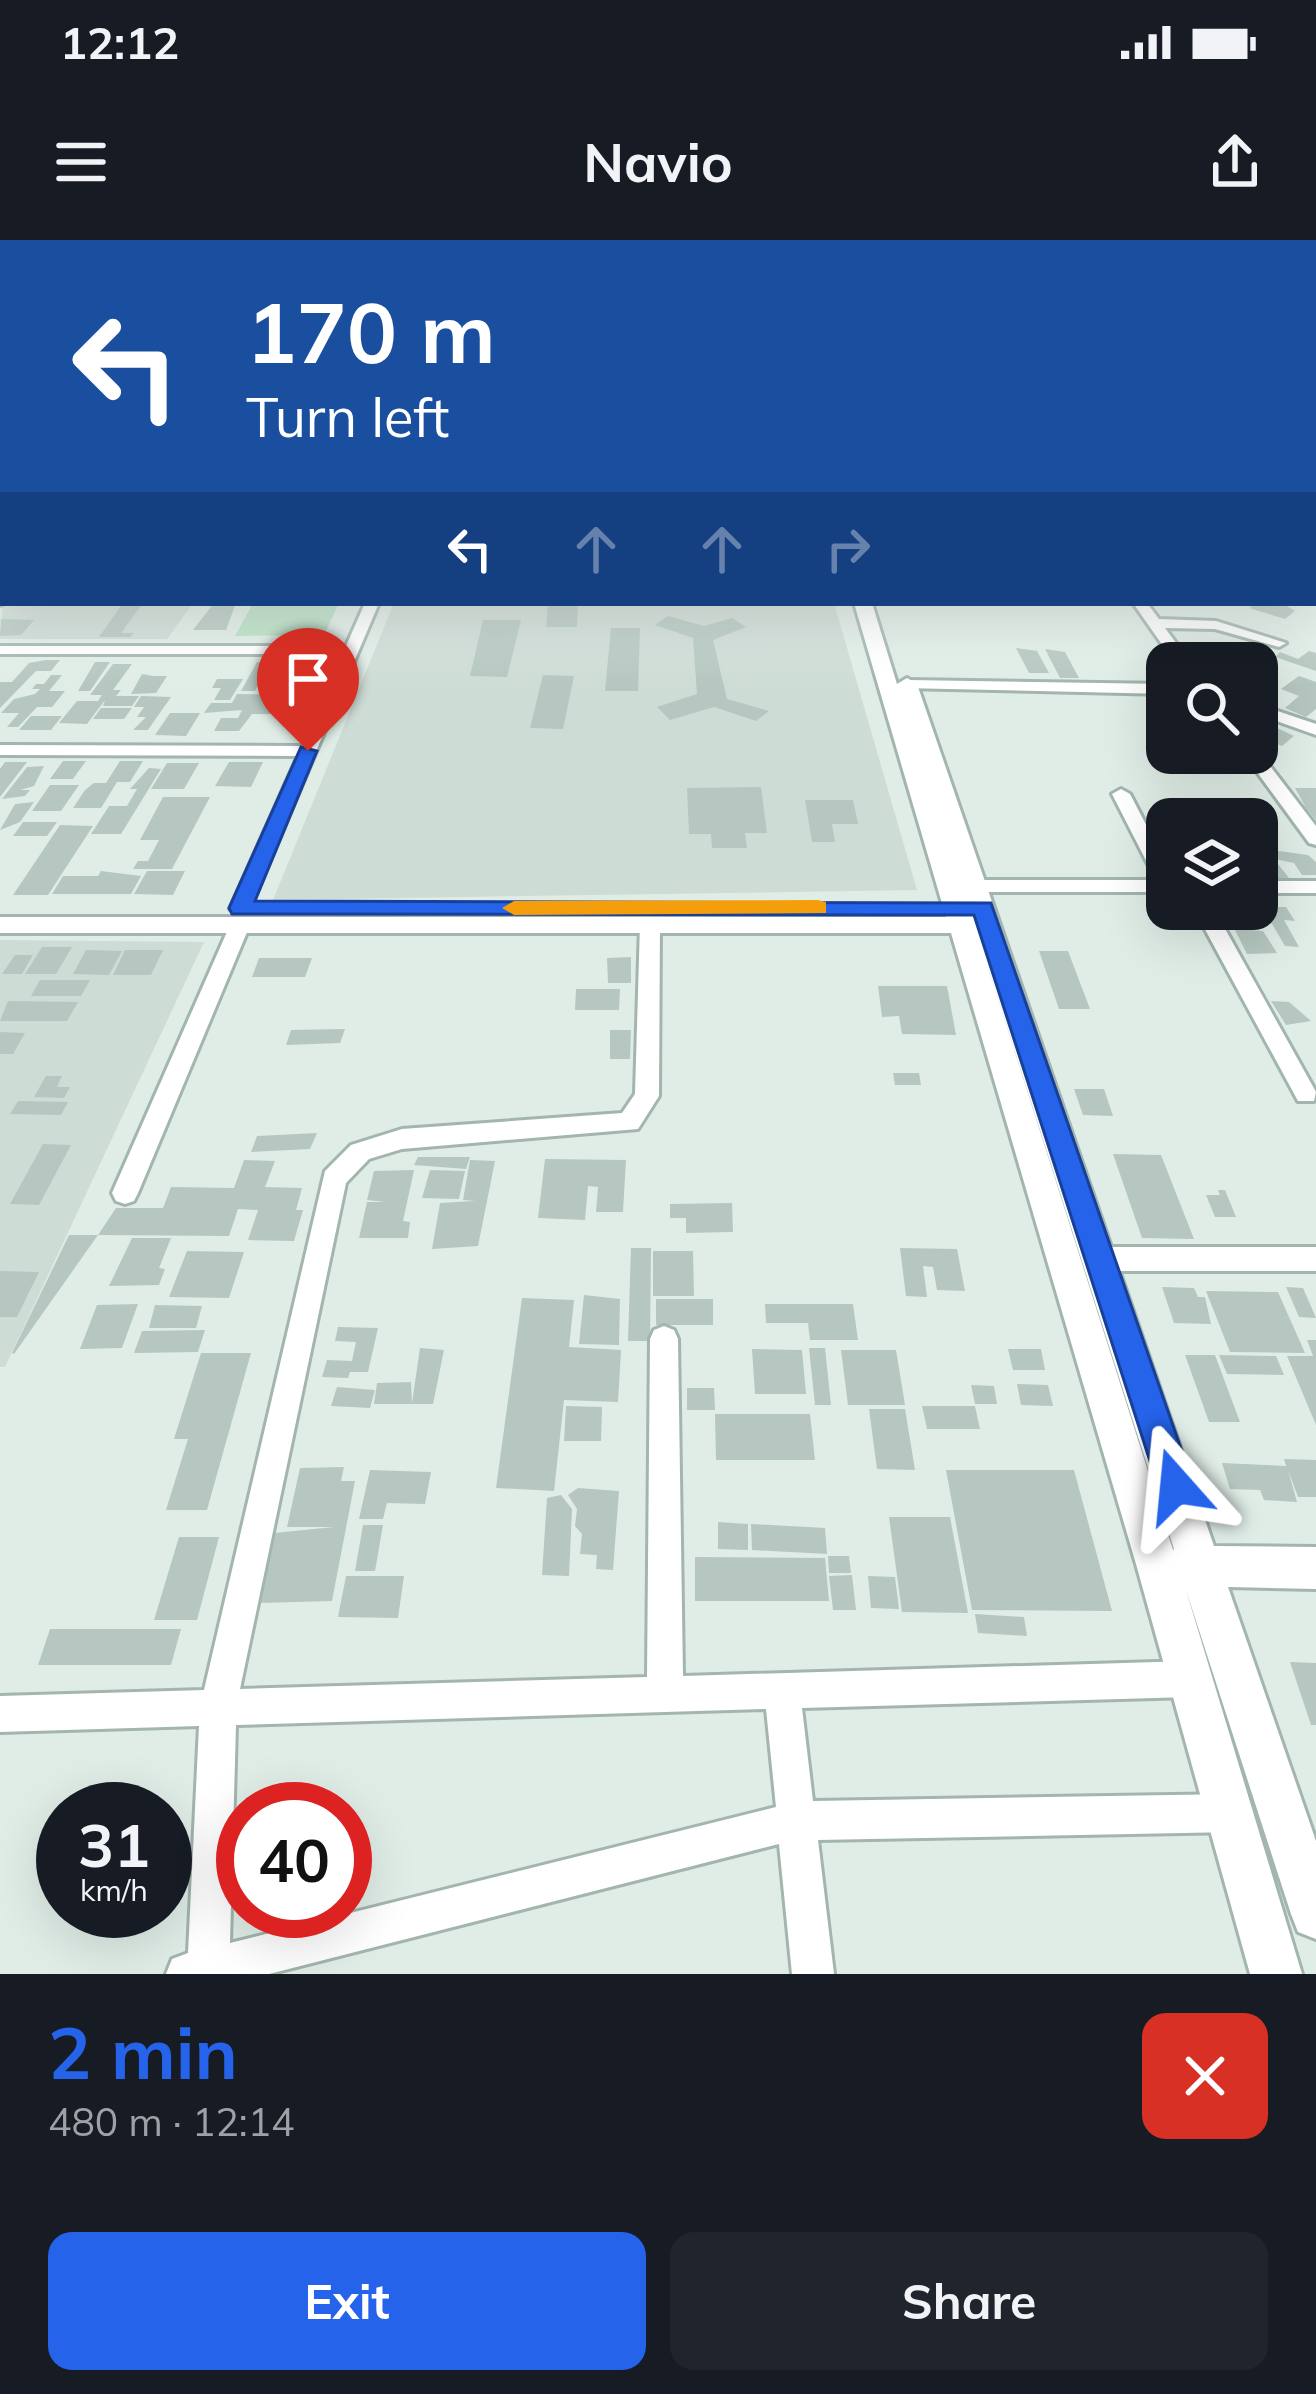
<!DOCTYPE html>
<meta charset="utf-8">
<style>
:root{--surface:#171b24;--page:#20242c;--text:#f1f3f6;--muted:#9ea1a6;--accent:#2563eb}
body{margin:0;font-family:Mulish,sans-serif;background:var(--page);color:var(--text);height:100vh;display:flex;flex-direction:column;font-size:45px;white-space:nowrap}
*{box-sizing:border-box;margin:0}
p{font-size:39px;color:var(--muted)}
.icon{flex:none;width:66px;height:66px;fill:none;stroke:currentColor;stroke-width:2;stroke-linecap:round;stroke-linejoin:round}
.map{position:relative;height:1734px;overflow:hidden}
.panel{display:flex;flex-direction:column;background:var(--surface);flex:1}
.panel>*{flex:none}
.banner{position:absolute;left:0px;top:0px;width:1317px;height:366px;box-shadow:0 12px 48px #0002;background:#1a4fa0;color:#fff;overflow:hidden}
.fabs{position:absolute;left:1146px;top:402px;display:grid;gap:24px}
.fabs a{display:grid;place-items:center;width:132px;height:132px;border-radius:24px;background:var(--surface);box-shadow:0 12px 48px #0002;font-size:60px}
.speed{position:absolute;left:36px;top:1542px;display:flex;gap:24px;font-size:60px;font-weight:700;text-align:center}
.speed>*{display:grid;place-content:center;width:156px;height:156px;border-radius:50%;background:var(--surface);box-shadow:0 12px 48px #0002;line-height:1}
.speed small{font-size:30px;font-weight:400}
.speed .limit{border:18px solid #d22;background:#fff;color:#111}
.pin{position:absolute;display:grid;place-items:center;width:102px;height:102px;color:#fff;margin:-123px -51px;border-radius:50% 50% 50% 0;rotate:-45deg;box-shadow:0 0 12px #0007}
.pin .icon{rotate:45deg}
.me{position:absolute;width:132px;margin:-66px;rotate:342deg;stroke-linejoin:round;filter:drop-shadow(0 0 9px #0008)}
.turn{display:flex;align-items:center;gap:42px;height:252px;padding:0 48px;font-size:54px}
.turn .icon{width:156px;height:156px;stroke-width:2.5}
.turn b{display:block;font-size:84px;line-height:102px}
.lanes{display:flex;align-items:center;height:114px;padding:0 48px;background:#0003;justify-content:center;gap:60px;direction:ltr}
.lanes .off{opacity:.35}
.round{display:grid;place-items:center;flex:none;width:126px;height:126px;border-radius:24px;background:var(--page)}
.headline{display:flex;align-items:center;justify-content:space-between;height:204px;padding:0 48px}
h1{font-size:72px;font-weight:700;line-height:90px;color:var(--accent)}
.primary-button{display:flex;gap:24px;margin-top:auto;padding:24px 48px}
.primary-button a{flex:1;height:138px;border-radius:24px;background:var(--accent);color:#fff;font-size:48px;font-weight:700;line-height:138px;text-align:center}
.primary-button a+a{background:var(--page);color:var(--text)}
.status{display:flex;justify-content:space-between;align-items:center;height:84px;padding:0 60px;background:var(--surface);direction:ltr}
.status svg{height:33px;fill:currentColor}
header{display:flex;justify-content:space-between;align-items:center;height:156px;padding:0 48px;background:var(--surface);font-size:54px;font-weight:700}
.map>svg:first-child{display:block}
</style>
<div class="status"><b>12:12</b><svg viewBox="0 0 49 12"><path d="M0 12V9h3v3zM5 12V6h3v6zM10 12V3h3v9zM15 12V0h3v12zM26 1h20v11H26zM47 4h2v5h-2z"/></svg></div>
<header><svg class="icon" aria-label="menu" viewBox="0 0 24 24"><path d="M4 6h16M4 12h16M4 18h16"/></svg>Navio<svg class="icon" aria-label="share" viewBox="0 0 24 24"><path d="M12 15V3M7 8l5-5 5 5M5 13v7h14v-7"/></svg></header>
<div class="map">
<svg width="1316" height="1734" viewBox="0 0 1316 1734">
<rect width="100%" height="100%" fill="#e0ede7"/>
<!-- built -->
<path fill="#cedcd6" d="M3,363H193L167,399H0Z
M394,363H834L917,650L273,660Z
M0,700L204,702L5,1127H0Z"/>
<!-- green -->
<path fill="#b7e0c3" d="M253,363H339L324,395L235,396Z"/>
<!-- building -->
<path fill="#b5c7c0" d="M123,363H143L121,393H134L130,397H99Z
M214,363H236L226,390H193Z
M548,363H578L577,387H546Z
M1258,363H1282L1295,371L1285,379L1249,368Z
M668,376L704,386L732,378L746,387L713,400L727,459L769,471L756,481L714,467L670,480L657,467L697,454L693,398L655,385Z
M34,380L21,395L0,396L1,379Z
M483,380H521L507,437L470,436Z
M611,388H640L638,451H605Z
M1016,408L1037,411L1049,433H1029Z
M1045,409L1065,412L1079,438H1060Z
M1309,411L1316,413V431L1275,417L1280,412L1298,419Z
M1253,416L1259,423H1203L1198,417Z
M46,420H60L51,431H36L0,468V442H12L29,423Z
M95,422H110L90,451H78Z
M257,422H270L255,451H241Z
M113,424H132L113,450H121L116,456H139L132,466H103L105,460L87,484L59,483L77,461H98L102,455H90Z
M142,434L153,436H167L156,453L131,454Z
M51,435H62L49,451H65L52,467H37L18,487H7L19,473H1L14,459L35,454L40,449H32L36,444H44Z
M543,435L574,436L563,489L530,488Z
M1299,436L1316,442V469L1306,477L1285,468L1299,456L1281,449Z
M217,439H243L230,460H214L221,448H212Z
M237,454L297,455L288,474H252L239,491H214L221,478H238L242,470L204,473L211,463H232Z
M141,456L171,457L148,490H133L146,477H137L144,467H134Z
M101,468H132L124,479H93Z
M170,473H200L186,496L155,495Z
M1257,473L1279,482L1275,487L1294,496L1282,506L1257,496Z
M31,476H62L51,490H19Z
M63,521H86L73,539H50Z
M120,521H143L130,542H117L101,568H73L85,550L94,543H106Z
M5,522H27L0,557V529Z
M229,522H263L251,547L215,546Z
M167,523H199L184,549H151Z
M44,526L34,546L20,550H30L25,556L2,559L27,527Z
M149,528L161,529L121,594H91L109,566H127L137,549H130Z
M50,545H79L61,571H32Z
M761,547L767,593H745L747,608H712L711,594H689L687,548Z
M1295,548H1316V580L1306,568Z
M163,557H210L172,629H133L138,621H148L159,600H140Z
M805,560H853L858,584H832L835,602H812Z
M34,562L20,582L0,590L15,564Z
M23,582H57L47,596H13Z
M60,585L93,586L48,655H13Z
M1265,609L1308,615L1316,622V635H1302L1294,623L1274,619L1289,638H1257V617L1270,616Z
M101,631L141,636L131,654H52L63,636H98Z
M147,631H185L173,655L134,654Z
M1262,667H1286L1295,681L1284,680L1299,707L1285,706Z
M1230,680L1244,681L1250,690L1263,691L1277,713L1247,714Z
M42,707H72L56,734H25Z
M86,710L122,711L109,735L73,734Z
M125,710H163L151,735H113Z
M1039,711H1068L1090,769H1059Z
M15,715H33L22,734H2Z
M631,717V743H608L607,718Z
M259,718H312L305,737H252Z
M40,740H90L81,756H31Z
M878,746H947L956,795L902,794L899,776L882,777Z
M576,749H620L619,770H575Z
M8,761L78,762L67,781H0Z
M1271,761L1289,762L1311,781L1286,785Z
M345,789L340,803L286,805L291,790Z
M610,790H631L630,819H610Z
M0,792L25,793L13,814H0Z
M893,833H919L921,845H895Z
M46,836H62L57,847H70L64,858L34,857Z
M1074,849H1104L1113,876L1083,875Z
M18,861L68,862L61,875L10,874Z
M317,893L310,909L251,912L257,896Z
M43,904L71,905L39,965L10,964Z
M1113,914L1161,915L1194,999L1142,998Z
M418,917H470L466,929L414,925Z
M545,919L626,920L623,972H596L598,947L588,946L585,980L538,978Z
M244,920L275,921L265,947L302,948L296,970H303L294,1001L248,1000L258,970L238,969L229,996L98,995L116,968H163L171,947L234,948Z
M470,920L495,921L478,1006L432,1009L440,963L475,961L463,960Z
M414,930L403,981L410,982L408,998H359L367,962H386L367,960L374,931Z
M430,930L465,931L459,959L422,958Z
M1218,950H1225L1236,977H1215L1206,955H1220Z
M732,963L733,992L686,993V978H670V964Z
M69,995H98L14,1114L12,1113Z
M132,998H171L159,1028L165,1029L159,1045L109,1046Z
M631,1008H651L650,1101H628Z
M900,1008L957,1009L965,1051L937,1050L933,1027L923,1026L927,1057L906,1056Z
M187,1011L244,1012L229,1058L169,1057Z
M653,1011H693L694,1056H653Z
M0,1031L39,1032L17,1077H0Z
M1162,1047L1194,1048L1198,1057H1205L1211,1084L1174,1083Z
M1286,1047L1303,1048L1316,1078L1299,1077Z
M1206,1051L1278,1052L1305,1113L1230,1112Z
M584,1055L620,1059L619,1105L579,1104Z
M522,1058L574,1060L569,1107L621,1110L618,1162L564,1160L554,1251L496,1248Z
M656,1059H713V1085H656Z
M138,1064L122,1108L80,1109L97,1065Z
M765,1064H853L858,1100H810L808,1083H766Z
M155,1065L202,1066L196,1088H149Z
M338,1087L378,1088L368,1132H350L348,1138L322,1137L327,1120L352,1121L356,1102L335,1101Z
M205,1090L198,1112L134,1113L142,1091Z
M1307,1100H1316V1185L1287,1116H1313Z
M420,1108L444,1110L433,1164H374L377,1143L411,1142L412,1163Z
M809,1108H825L831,1165H815Z
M752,1109L802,1110L806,1154H755Z
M1008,1109H1041L1045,1130H1013Z
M841,1110H896L905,1165H848Z
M201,1113H251L207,1270H166L188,1199H174Z
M1185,1115H1215L1240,1182H1209Z
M1219,1115L1276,1116L1284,1135L1227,1134Z
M1017,1144L1048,1145L1053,1166L1021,1165Z
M971,1145L994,1146L997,1164H975Z
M337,1147L375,1150L370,1168L331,1166Z
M687,1148H714L715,1170H687Z
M566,1166L602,1167L601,1201H564Z
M922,1166H975L980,1189H927Z
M869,1169H905L915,1230L877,1229Z
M715,1174H810L815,1220H716Z
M1284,1219L1316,1220V1257H1298L1288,1230L1297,1262L1264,1260L1260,1250L1230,1249L1222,1223L1286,1226Z
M344,1227L341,1241H355L332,1361L260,1363L274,1293L334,1287H287L300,1228Z
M370,1230L431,1232L425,1264L387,1263L383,1279H359Z
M946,1230H1074L1112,1371L972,1370Z
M578,1248L619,1251L613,1330L596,1329L597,1315L580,1314L582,1294L575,1286L577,1269L568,1255Z
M561,1255L572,1269L569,1336L542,1335L547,1258Z
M889,1277H950L968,1373L902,1372Z
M718,1282L748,1284V1310L718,1309Z
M751,1284L825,1288L827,1314L752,1310Z
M363,1285H383L375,1331H355Z
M179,1297H219L197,1380H154Z
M828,1316H849L851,1333H829Z
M695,1317L825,1318L829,1361H695Z
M852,1335L856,1370H833L829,1336Z
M346,1336H404L398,1378L338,1377Z
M868,1336L895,1337L899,1369L871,1368Z
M975,1374L1024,1377L1027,1396L978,1393Z
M50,1389H181L171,1425H38Z
M1290,1422L1316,1423V1485H1311Z"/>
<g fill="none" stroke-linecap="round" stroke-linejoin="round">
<defs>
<path id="minor" d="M1314,224H1316V231H1314Z
M1314,278H1316V286H1314Z
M1314,343H1316V352H1314Z
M3,353L6,363L0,365V354Z
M365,363H379L247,674L240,675L230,669L298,516L0,515V505L302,506L342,414H0V406H346Z
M1133,363H1147L1159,379L1216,381L1286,403L1279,407L1215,389L1165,388L1191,423H1175Z
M908,440L1167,444V454L903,448V442Z
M1257,464L1316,484V495L1257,474Z
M1257,509L1316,586V605L1309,603L1243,513H1257Z
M1121,549L1130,554L1167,625V652H977L967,646L977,640H1156L1112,554Z
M1257,641H1316V653H1257Z
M1194,669H1214L1316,852L1314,861H1298Z
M650,677L660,684L659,856L638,889L402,909L369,919L346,943L240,1449L647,1437L650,1099L654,1090L664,1086L674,1090L678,1099L683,1436L1190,1421L1203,1426L1208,1439L1203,1452L1190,1457L802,1468L813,1561L1234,1554L1248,1559L1253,1573L1248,1587L1234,1592L818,1600L834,1734H792L779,1604L269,1734H166L172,1719L188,1713L199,1486L0,1492V1456L204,1450L325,931L351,905L402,889L622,873L635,854L640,684ZM766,1469L776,1567L230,1703L236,1485Z
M240,678L250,685L138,953L134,961L125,964L116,961L112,953L230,685Z
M1102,1007H1316V1031H1102L1092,1027L1088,1019L1092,1011Z"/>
<path id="tertiary" d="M854,363H872L897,444L907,438L917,444L1214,1306L1316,1307V1349L1228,1347L1316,1601V1699L1298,1692L1291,1674L1185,1347L1302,1734H1250L1136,1324L951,693H0V677H946ZM977,693L1174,1309L1173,1310Z"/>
</defs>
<!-- minor casing -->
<use href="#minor" stroke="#a2b5af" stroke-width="6"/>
<!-- tertiary casing -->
<use href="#tertiary" stroke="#a2b5af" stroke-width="6"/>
<!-- minor -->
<use href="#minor" fill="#fff" fill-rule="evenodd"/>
<!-- tertiary -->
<use href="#tertiary" fill="#fff" fill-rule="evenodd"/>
</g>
<!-- sky -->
<linearGradient id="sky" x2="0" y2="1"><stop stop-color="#7fbce1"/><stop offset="0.46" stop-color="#f1f7f4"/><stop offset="1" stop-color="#f1f7f4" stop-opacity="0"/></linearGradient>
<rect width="1316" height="446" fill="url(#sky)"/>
<!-- route -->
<path fill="#2563eb" stroke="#184099" stroke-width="3" d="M301,507L317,511L255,661L991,663L1194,1246L1189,1259L1176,1264L1163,1259L1158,1246L974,675L232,674L229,668Z"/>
<!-- slow -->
<path fill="#f59e0b" d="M818,660L826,662V673L514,675L502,668L514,661Z"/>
</svg>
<div class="fabs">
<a><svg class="icon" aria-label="search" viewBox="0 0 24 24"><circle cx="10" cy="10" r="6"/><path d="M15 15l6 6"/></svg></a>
<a><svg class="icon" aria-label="layers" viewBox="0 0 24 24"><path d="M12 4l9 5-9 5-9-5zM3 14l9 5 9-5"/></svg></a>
</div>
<div class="speed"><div>31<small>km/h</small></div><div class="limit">40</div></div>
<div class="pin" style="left:308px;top:511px;background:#d93025"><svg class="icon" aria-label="arrive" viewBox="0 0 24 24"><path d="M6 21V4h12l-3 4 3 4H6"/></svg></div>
<svg class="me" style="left:1176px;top:1246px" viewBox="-20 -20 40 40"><path d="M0-17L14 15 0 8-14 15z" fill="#2563eb" stroke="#fff" stroke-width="4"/></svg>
<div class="banner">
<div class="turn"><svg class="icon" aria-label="left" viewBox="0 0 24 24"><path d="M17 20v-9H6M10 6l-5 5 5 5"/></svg><div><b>170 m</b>Turn left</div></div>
<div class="lanes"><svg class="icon" aria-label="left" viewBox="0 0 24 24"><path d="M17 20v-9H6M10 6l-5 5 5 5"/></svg><svg class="icon off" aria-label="ahead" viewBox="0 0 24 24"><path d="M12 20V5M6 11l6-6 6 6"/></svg><svg class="icon off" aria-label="ahead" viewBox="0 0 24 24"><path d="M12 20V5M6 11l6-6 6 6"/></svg><svg class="icon off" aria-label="right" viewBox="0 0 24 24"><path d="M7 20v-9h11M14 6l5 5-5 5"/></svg></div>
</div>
</div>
<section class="panel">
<div class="headline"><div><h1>2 min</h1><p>480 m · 12:14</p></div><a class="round" style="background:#d93025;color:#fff"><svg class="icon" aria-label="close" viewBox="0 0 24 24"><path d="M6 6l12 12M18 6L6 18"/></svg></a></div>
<div class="primary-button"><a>Exit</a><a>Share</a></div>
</section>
